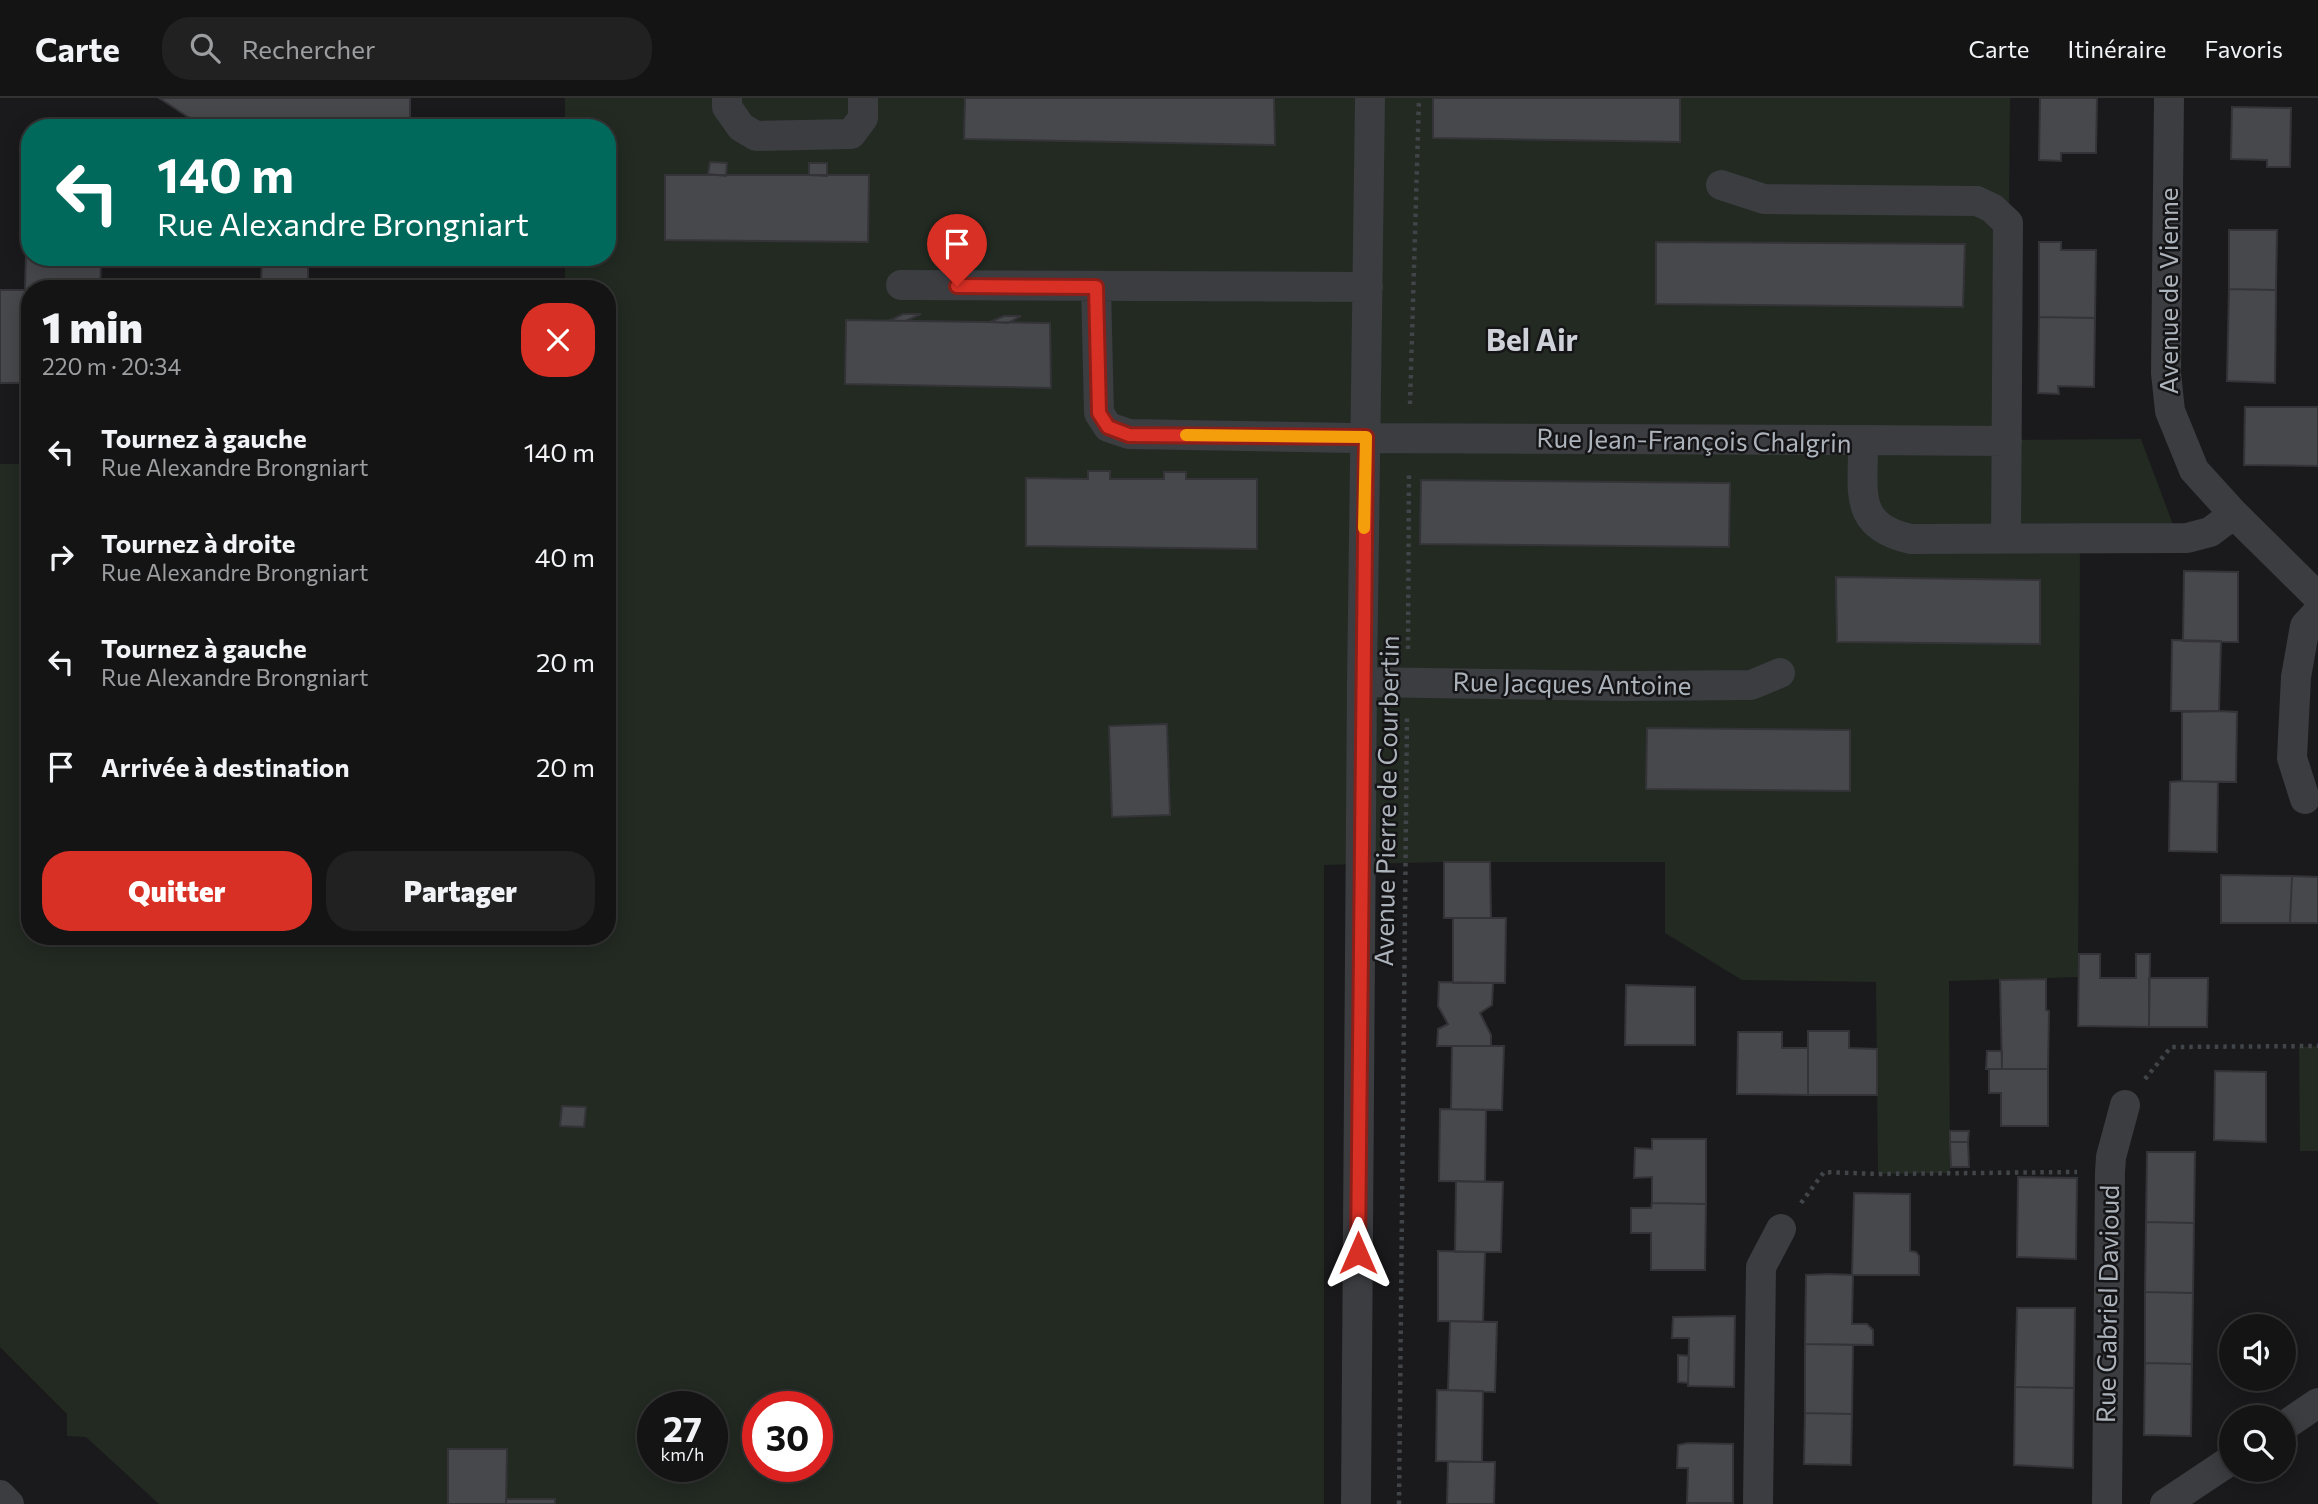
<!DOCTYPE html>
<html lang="fr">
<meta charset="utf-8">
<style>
:root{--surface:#141415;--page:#212122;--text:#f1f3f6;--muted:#9d9ea0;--line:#333334;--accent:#d93025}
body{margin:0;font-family:Commissioner,sans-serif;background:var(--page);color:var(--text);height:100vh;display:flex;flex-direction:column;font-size:26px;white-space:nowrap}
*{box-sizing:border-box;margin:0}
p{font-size:23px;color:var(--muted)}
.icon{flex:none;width:38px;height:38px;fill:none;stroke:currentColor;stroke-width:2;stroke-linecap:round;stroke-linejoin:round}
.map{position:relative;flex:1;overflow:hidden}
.panel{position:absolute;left:21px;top:182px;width:595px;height:665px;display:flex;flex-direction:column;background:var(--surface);border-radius:28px;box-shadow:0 4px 18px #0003,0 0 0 2px var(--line)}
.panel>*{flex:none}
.hud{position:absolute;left:21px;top:21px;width:595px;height:147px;border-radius:28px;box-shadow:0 4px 18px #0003,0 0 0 2px var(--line);background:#00695c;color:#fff;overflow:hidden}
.buttons{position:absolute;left:2219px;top:1216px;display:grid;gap:14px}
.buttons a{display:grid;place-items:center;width:77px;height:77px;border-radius:50%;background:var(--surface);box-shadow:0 4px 18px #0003,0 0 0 2px var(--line);font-size:35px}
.speed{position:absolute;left:637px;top:1293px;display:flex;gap:14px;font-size:35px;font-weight:700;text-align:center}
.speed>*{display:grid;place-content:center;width:91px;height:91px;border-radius:50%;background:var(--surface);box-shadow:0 4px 18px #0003,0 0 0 2px var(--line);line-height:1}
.speed small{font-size:18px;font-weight:400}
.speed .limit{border:10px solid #d22;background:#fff;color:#111}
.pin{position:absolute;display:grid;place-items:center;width:60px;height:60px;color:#fff;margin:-72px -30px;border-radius:50% 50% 50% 0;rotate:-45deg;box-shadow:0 0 7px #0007}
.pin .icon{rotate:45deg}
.me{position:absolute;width:77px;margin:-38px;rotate:0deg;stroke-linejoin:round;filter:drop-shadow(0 0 5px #0008)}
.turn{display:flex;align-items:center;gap:24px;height:147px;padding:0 21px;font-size:32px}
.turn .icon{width:91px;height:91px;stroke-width:2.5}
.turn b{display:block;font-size:49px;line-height:60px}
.round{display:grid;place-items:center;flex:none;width:74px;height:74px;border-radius:28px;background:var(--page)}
.headline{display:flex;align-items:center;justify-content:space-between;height:119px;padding:0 21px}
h1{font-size:42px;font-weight:800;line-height:52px}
.primary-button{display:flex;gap:14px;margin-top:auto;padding:14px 21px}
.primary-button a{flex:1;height:80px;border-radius:28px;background:var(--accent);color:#fff;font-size:28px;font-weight:800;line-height:80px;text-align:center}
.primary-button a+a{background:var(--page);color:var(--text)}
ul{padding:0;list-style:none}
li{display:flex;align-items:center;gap:21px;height:105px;padding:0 21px}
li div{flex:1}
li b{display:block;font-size:26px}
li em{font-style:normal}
header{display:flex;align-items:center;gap:42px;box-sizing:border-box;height:98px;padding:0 35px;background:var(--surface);border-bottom:2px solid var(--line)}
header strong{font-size:33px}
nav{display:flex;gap:38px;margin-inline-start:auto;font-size:24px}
.search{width:490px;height:63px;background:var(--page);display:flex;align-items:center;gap:18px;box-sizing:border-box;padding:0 24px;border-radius:28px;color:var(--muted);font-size:26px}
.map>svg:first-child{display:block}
</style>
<header>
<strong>Carte</strong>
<div class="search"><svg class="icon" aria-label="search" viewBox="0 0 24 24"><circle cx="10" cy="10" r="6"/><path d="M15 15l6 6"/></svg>Rechercher</div>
<nav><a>Carte</a><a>Itinéraire</a><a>Favoris</a></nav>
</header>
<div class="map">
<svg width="2318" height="1406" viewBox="0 0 2318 1406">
<rect width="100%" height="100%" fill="#1a1a1c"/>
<!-- green -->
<path fill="#222a22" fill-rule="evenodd" d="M565,0H2010L2007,342L2141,341L2178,440L2080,441L2078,879L1949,883L1950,1075L1878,1076L1876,884L1742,882L1665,835V764H1444L1324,767V1406H159L86,1339L67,1338V1316L0,1249V366H30V838H607V191H565V159H607V30H565ZM653,1309H712V1368H653ZM758,1309H817V1368H758Z
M2318,948V1053H2300L2299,949Z"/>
<!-- building -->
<path fill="#47484c" stroke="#343438" stroke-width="2" d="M159,0H410V30H211L188,19Z
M965,0H1274L1275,47L964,41Z
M1433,0H1680V44L1433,40Z
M2040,0H2097L2096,55H2061V63L2039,62Z
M2232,9L2291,10L2290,69H2267V62L2231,61Z
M710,64L727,65L726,78L708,76Z
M809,65H827V78L809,77Z
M665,77H869L868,144L665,142Z
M2229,132H2277L2276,192L2229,191Z
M1656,144L1965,146L1963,209L1656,206Z
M2039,144H2061V152H2096L2095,220L2039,219Z
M30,150V159H98L101,163L100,191H30V285H0V192H25L26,155Z
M196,159H262V161Z
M262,159H308V189L261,188Z
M2229,191L2276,192L2275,285L2227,283Z
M903,216H921L906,223H889Z
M1004,218H1021L1008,225L990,224Z
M2039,219L2095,220L2094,289L2058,288L2059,296L2038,295Z
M846,222L1050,225L1051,290L845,286Z
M2245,309H2318V368L2244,367Z
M1088,373H1110V381H1164V374H1186V381H1257V451L1026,448V380L1088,381Z
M1421,382L1730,385L1729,449L1420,446Z
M2184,473L2238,474V544L2183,543Z
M1836,479L2040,482V546L1837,544Z
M2172,542L2221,543L2219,613H2171Z
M2219,613L2237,614L2236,684L2182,683V614Z
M1167,626L1170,717L1112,719L1109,628Z
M1647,630L1850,632V693L1646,691Z
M2182,683L2218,684L2217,754L2169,753L2170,684Z
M1444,764H1490L1491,820H1444Z
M2221,777L2292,778L2290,825H2221Z
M2292,778L2318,779V825H2290Z
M1453,820H1506L1505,885H1453Z
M2079,856H2100V880H2136V856H2150L2149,929L2078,928Z
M2149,880H2208L2207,929H2149Z
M2046,881V912L2049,913L2048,971H2002L2000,882Z
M1439,884L1493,885L1492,907L1480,915L1491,937V948H1437L1438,931L1448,926L1438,908Z
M1626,887L1695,889V947H1625Z
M1808,933H1849V950L1877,951V997H1808Z
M1738,934H1782V950H1808V997L1737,996Z
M1452,948H1504L1502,1012L1451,1011Z
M1987,953H2002V971H1986Z
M1989,971H2048V1028H2001V995H1989Z
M2215,973L2266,974V1044L2214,1042Z
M562,1008L586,1009L584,1029L560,1028Z
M1440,1011L1486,1012L1485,1084L1439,1083Z
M1950,1033H1969L1968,1044H1950Z
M1652,1041H1706V1106L1652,1105V1079L1634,1080L1635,1050L1652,1051Z
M1950,1044H1968L1969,1069H1951Z
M2147,1054H2195L2194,1125L2146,1124Z
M2018,1079L2077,1080L2076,1161L2017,1159Z
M1456,1083L1503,1084L1501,1154H1455Z
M1854,1095L1910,1096V1153L1916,1154L1919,1158V1177H1852Z
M1652,1105L1706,1106L1705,1172H1651V1135H1631V1110H1651Z
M2146,1124L2194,1125L2193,1195L2145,1194Z
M1438,1153L1485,1154L1483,1224L1438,1223Z
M1829,1176L1853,1177L1852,1226H1867L1873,1232V1247L1805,1246L1806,1177Z
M2145,1194L2193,1195L2192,1266L2145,1265Z
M2017,1210H2075L2074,1290L2015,1289Z
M1735,1218L1734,1289L1688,1288L1689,1240H1672L1673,1219Z
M1450,1223L1497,1224L1495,1294L1448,1292Z
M1805,1246L1853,1247L1852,1316L1805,1315Z
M1678,1257L1689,1258L1688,1285L1678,1284Z
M2145,1265L2192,1266L2191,1338L2144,1337Z
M2015,1289L2074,1290L2073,1370L2014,1367Z
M1437,1292L1483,1293L1482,1364L1436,1363Z
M1805,1315L1852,1316L1851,1367L1804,1366Z
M1688,1345L1733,1346V1405H1687L1688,1370H1677L1678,1347Z
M448,1351H507L506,1406H448Z
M1448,1364H1495L1494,1406H1447Z
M506,1401H555V1406H506Z"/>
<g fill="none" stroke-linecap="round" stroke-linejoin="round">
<!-- path -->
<path stroke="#414448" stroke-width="4.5" stroke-dasharray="3.5 5" stroke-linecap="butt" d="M1410,306L1419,0
M1408,551L1409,374
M2145,981L2171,949L2318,948
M1801,1105L1824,1074L1878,1076L2077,1074
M1399,1406L1407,619"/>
<!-- street -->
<path stroke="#3b3d41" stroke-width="30" d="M727,0V9L741,29L756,38L851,36L863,20V0
M2169,0L2166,275L2170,313L2194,372L2234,416L2318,499
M1721,87L1764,101L1977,103L1992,110L2008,125L2006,440
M901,187L1368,189
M1096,189L1099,315L1108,329L1129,336L1352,340L1863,342C1864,392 1851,428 1911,441L2187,440L2210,434L2234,416
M1863,342L2007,343
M1362,584L1625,588L1751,587L1780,575
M2305,701L2292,660L2296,579L2305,528L2318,514
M2284,1328L2318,1305
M0,1397L9,1406
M1356,1406L1362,584L1370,0
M1758,1406L1761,1169L1781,1131
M2107,1406L2110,1074L2111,1059L2125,1007
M2165,1406L2231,1362"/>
</g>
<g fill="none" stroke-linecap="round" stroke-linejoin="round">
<defs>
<path id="route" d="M957,188L1096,189L1099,315L1108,329L1129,337L1366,339L1358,1155"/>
</defs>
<!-- route casing -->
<use href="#route" stroke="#8d1f18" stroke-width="18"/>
<!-- route -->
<use href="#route" stroke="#d93025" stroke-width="12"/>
<!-- slow -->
<path stroke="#f59e0b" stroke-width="12" d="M1186,337L1366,339L1364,430"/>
</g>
<g text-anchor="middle" stroke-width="5" stroke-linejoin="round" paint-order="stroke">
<!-- street labels -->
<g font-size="26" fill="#adb3bb" stroke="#151517">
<text transform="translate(2169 193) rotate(-90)" y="9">Avenue de Vienne</text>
<text transform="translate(1694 343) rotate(1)" y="9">Rue Jean-François Chalgrin</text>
<text transform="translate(1572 586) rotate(1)" y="9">Rue Jacques Antoine</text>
<text transform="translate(1387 703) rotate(-89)" y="9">Avenue Pierre de Courbertin</text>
<text transform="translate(2108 1206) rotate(-89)" y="9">Rue Gabriel Davioud</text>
</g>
<!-- quarter labels -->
<g font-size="30" font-weight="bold" fill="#ced1d7" stroke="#151517">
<text x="1532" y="253">Bel Air</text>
</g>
</g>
</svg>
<div class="buttons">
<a><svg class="icon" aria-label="sound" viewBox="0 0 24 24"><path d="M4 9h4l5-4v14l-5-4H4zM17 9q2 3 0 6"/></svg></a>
<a><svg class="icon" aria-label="search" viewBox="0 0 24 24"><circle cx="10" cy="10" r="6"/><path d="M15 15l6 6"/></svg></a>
</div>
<div class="speed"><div>27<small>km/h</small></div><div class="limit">30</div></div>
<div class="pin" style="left:957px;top:188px;background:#d93025"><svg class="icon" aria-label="arrive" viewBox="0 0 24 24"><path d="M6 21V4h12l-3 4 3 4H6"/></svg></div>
<svg class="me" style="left:1358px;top:1155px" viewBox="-20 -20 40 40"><path d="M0-17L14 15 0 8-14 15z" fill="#d93025" stroke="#fff" stroke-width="4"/></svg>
<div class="hud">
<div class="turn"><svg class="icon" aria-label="left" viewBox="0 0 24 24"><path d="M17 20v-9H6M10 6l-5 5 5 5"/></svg><div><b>140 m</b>Rue Alexandre Brongniart</div></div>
</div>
<section class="panel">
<div class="headline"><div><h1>1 min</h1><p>220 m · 20:34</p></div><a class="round" style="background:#d93025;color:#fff"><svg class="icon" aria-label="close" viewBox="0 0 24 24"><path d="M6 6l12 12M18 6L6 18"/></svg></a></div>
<ul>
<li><svg class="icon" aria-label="left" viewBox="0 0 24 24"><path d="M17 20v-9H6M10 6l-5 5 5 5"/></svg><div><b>Tournez à gauche</b><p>Rue Alexandre Brongniart</p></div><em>140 m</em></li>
<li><svg class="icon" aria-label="right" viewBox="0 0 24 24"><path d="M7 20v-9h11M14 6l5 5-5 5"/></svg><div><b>Tournez à droite</b><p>Rue Alexandre Brongniart</p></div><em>40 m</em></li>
<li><svg class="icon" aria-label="left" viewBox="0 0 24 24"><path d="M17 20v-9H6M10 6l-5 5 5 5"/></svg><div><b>Tournez à gauche</b><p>Rue Alexandre Brongniart</p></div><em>20 m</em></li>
<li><svg class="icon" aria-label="arrive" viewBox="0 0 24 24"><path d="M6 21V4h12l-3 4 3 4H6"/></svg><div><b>Arrivée à destination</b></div><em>20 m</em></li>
</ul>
<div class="primary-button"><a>Quitter</a><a>Partager</a></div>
</section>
</div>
